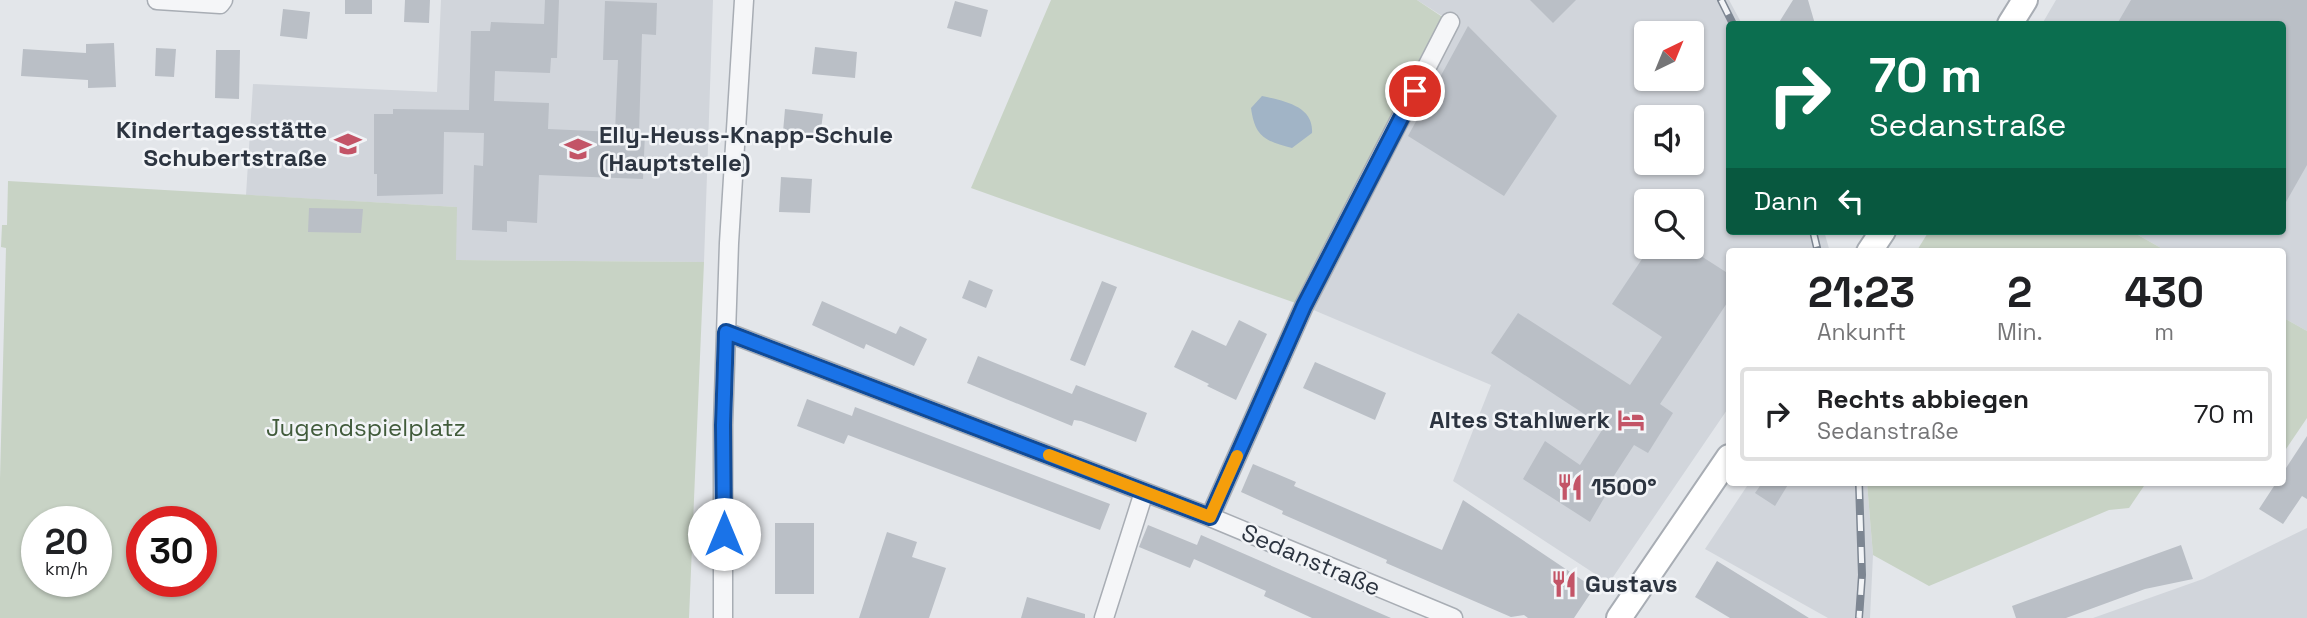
<!DOCTYPE html>
<html lang="de">
<meta charset="utf-8">
<style>
:root{--surface:#fff;--page:#f2f2f2;--text:#202124;--muted:#757577;--line:#e0e0e0}
body{margin:0;font-family:"Space Grotesk",sans-serif;background:var(--page);color:var(--text);height:100vh;display:flex;flex-direction:column;font-size:26px;white-space:nowrap}
*{box-sizing:border-box;margin:0}
p{font-size:23px;color:var(--muted)}
.icon{flex:none;width:38px;height:38px;fill:none;stroke:currentColor;stroke-width:2;stroke-linecap:round;stroke-linejoin:round}
.map{position:relative;flex:1;overflow:hidden}
.sheet{position:absolute;left:1726px;top:248px;width:560px;height:238px;display:flex;flex-direction:column;background:var(--surface);border-radius:7px;box-shadow:0 2px 5px #0004}
.sheet>*{flex:none}
.hud{position:absolute;left:1726px;top:21px;width:560px;height:214px;border-radius:7px;box-shadow:0 2px 5px #0004;background:#0b6e4f;color:#fff;overflow:hidden}
.needle{width:46px;rotate:43deg}
.buttons{position:absolute;left:1634px;top:21px;display:grid;gap:14px}
.buttons a{display:grid;place-items:center;width:70px;height:70px;border-radius:7px;background:var(--surface);box-shadow:0 2px 5px #0004;font-size:35px}
.speed{position:absolute;left:21px;top:506px;display:flex;gap:14px;font-size:35px;font-weight:700;text-align:center}
.speed>*{display:grid;place-content:center;width:91px;height:91px;border-radius:50%;background:var(--surface);box-shadow:0 2px 5px #0004;line-height:1}
.speed small{font-size:18px;font-weight:400}
.speed .limit{border:10px solid #d22;background:#fff;color:#111}
.pin{position:absolute;display:grid;place-items:center;width:60px;height:60px;color:#fff;margin:-30px;border:4px solid #fff;border-radius:50%;box-shadow:0 2px 7px #0007}
.me{position:absolute;width:77px;margin:-38px;rotate:0deg;stroke-linejoin:round;filter:drop-shadow(0 0 5px #0008)}
.turn{display:flex;align-items:center;gap:24px;height:147px;padding:0 28px;font-size:32px}
.turn .icon{width:91px;height:91px;stroke-width:2.5}
.turn b{display:block;font-size:49px;line-height:60px}
.then{display:flex;align-items:center;height:66px;padding:0 28px;background:#0003;gap:14px;font-size:26px}
.eta{display:flex;justify-content:space-evenly;align-items:center;height:119px;text-align:center}
.eta b{font-size:42px;font-weight:800;line-height:49px}
ul{padding:0;list-style:none}
li{display:flex;align-items:center;gap:21px;height:94px;margin:0 14px 10px;padding:0 14px;border:4px solid var(--line);border-radius:7px}
li div{flex:1}
li b{display:block;font-size:26px}
li em{font-style:normal}
.map>svg:first-child{display:block}
</style>
<div class="map">
<svg width="2307" height="618" viewBox="0 0 2307 618">
<rect width="100%" height="100%" fill="#e3e6ea"/>
<!-- built -->
<path fill="#d1d5db" fill-rule="evenodd" d="M441,0H713L704,262L456,260V207L246,195L253,84L437,92Z
M1417,0H1729L1742,24H1729V231H1824L1830,252H1729V407L1609,583L1453,481L1491,385L1304,306L1450,21ZM1647,33H1692V79H1647ZM1647,117H1692V163H1647ZM1647,201H1692V247H1647Z
M2056,0H2307V331L2282,317V252H2168L2131,231H2282V24H2042Z
M1749,483H1867L1873,555L1870,618H1828L1705,549Z
M2307,528V618H2093L2203,579Z"/>
<!-- green -->
<path fill="#c8d3c5" fill-rule="evenodd" d="M1051,0H1417L1450,22L1304,306L971,188Z
M8,181L457,207L456,260L704,262L689,618H0V479L6,248L1,247L2,225H7ZM37,522H96V581H37ZM142,522H201V581H142Z
M1929,231H2131L2168,252H1916Z
M2282,317L2307,331V418L2282,455Z
M1867,483H2146L2129,508L2109,510L1929,586L1873,555Z"/>
<!-- water -->
<path fill="#a1b4c6" d="M1262,96C1284,101 1314,106 1312,133L1292,148C1265,141 1255,137 1251,108Z"/>
<!-- building -->
<path fill="#babfc6" d="M345,0H372V14H345Z
M405,0H430L429,23L404,22Z
M545,0H559L557,58H551L550,73L495,71L494,101L549,103L548,129L615,132L618,60H603L605,1L657,3L656,35L642,34L639,133H645L643,179L539,175L537,223L507,221V232L472,230L474,165L483,166L484,133L444,132L443,194L377,196V174H374V114H393V109L469,110L471,31H490L491,22L544,24Z
M1530,0H1576L1553,23Z
M1793,0H1808L1815,24H1778Z
M2131,0H2307V165L2282,209V24H2117Z
M955,1L988,10L981,37L947,28Z
M283,9L310,12L307,39L280,36Z
M1468,26L1557,116L1504,196L1408,136Z
M114,43L116,87L88,88V80L21,76L23,49L86,53V44Z
M815,47L857,52L855,78L812,74Z
M156,48L176,49L174,77L155,76Z
M216,50H240L239,99L215,98Z
M785,109L823,114L820,137L783,132Z
M781,177L812,179L810,213L779,212Z
M309,208L363,209L361,233L308,232Z
M1650,247H1687L1729,274V300L1660,404L1673,413L1648,453L1634,445L1608,485L1611,486L1590,522L1523,479L1545,441L1580,465L1604,427L1491,353L1518,313L1630,385L1662,337L1612,304Z
M969,280L993,290L986,308L962,298Z
M1102,281L1117,287L1085,366L1070,360Z
M822,301L896,334L900,326L927,339L914,366L866,344L864,349L812,325Z
M1239,320L1267,334L1236,400L1207,386L1209,384L1174,367L1192,330L1226,346Z
M978,356L1072,394L1076,385L1147,413L1136,442L1081,421L1074,420L1072,426L967,383Z
M1315,362L1386,393L1375,420L1303,388Z
M807,399L852,416L855,407L1110,504L1100,530L848,435L844,444L797,426Z
M2307,436V499L2302,496L2283,524L2259,509L2276,483H2282V474Z
M1253,464L1296,482L1294,486L1442,550L1463,500L1594,588L1574,618H1528L1524,615L1511,617L1386,563L1387,560L1282,514L1283,511L1241,492Z
M1762,483H1789L1775,506L1755,493Z
M775,523H814V594H775Z
M1148,525L1197,545L1201,535L1391,618H1312L1264,596L1266,591L1194,559L1190,568L1139,547Z
M887,532L917,542L912,557L946,568L929,618H859Z
M2181,545L2193,579L2145,589L2066,618H2016L2012,606Z
M1717,561L1809,618H1730L1695,597Z
M1027,597L1085,614V618H1021Z"/>
<g fill="none" stroke-linecap="round" stroke-linejoin="round">
<defs>
<path id="street" d="M157,0L220,4L223,0
M726,332L1210,517L1453,618
M1210,517L1304,306L1450,22
M723,618V425L729,243L744,0
M1104,618L1144,492"/>
<path id="secondary" d="M2010,24L2025,0
M1869,252L1883,231
M1619,618L1729,457"/>
</defs>
<!-- street casing -->
<use href="#street" stroke="#a8adb4" stroke-width="21"/>
<!-- secondary casing -->
<use href="#secondary" stroke="#a8adb4" stroke-width="28"/>
<!-- street -->
<use href="#street" stroke="#f5f6f8" stroke-width="18"/>
<!-- secondary -->
<use href="#secondary" stroke="#fff" stroke-width="24"/>
<defs>
<path id="rail" d="M1721,0L1733,24
M1813,231L1818,252
M1859,483L1862,575L1859,618"/>
</defs>
<!-- rail casing -->
<use href="#rail" stroke="#7d8692" stroke-width="8"/>
<!-- rail -->
<use href="#rail" stroke="#f2f4f7" stroke-width="5" stroke-dasharray="16" stroke-linecap="butt"/>
</g>
<g fill="none" stroke-linecap="round" stroke-linejoin="round">
<defs>
<path id="route" d="M724,534L723,425L726,332L1210,517L1304,306L1415,91"/>
</defs>
<!-- route casing -->
<use href="#route" stroke="#114b97" stroke-width="18"/>
<!-- route -->
<use href="#route" stroke="#1a73e8" stroke-width="12"/>
<!-- slow -->
<path stroke="#f59e0b" stroke-width="12" d="M1049,455L1210,517L1237,456"/>
</g>
<!-- icons -->
<defs>
<symbol id="school-bare" viewBox="-9 -9 18 18"><path d="M0-5L7-2L0 1L-7-2ZM-4 1L0 2.5L4 1V4Q0 6-4 4Z" fill="#c35467" stroke="#f2f4f7" stroke-width="2.5" paint-order="stroke"/></symbol>
<symbol id="hotel-bare" viewBox="-9 -9 18 18"><path d="M-6-4.5h1.5V1H6V5H4.5V3h-9V5H-6ZM-4 0a1.8 1.8 0 1 1 3.6 0ZM.5 0V-2.5h3Q6-2.5 6 0Z" fill="#c35467" stroke="#f2f4f7" stroke-width="2.5" paint-order="stroke"/></symbol>
<symbol id="restaurant-bare" viewBox="-9 -9 18 18"><path d="M-5-6h1v4h1v-4h1v4h1v-4h1v5L-1.5 .5V6h-2V.5L-5-1ZM5-6V6H3V1.5H1.5Q1.5-4 5-6Z" fill="#c35467" stroke="#f2f4f7" stroke-width="2.5" paint-order="stroke"/></symbol>
</defs>
<g fill-rule="evenodd">
<use href="#school-bare" x="329" y="125" width="38" height="38"/>
<use href="#school-bare" x="559" y="130" width="38" height="38"/>
<use href="#hotel-bare" x="1612" y="401" width="38" height="38"/>
<use href="#restaurant-bare" x="1551" y="468" width="38" height="38"/>
<use href="#restaurant-bare" x="1545" y="565" width="38" height="38"/>
</g>
<g text-anchor="middle" stroke-width="5" stroke-linejoin="round" paint-order="stroke">
<!-- poi labels -->
<g font-size="24" font-weight="bold" fill="#2c3440" stroke="#f2f4f7" text-anchor="start">
<text x="327" y="138" text-anchor="end">Kindertagesstätte<tspan x="327" dy="28">Schubertstraße</tspan></text>
<text x="599" y="143">Elly-Heuss-Knapp-Schule<tspan x="599" dy="28">(Hauptstelle)</tspan></text>
<text x="1610" y="428" text-anchor="end">Altes Stahlwerk</text>
<text x="1591" y="495">1500°</text>
<text x="1585" y="592">Gustavs</text>
</g>
<!-- park labels -->
<g font-size="24" fill="#415b3b" stroke="#f2f4f7">
<text x="366" y="436">Jugendspielplatz</text>
</g>
<!-- street labels -->
<g font-size="24" fill="#2c3440" stroke="#f2f4f7">
<text transform="translate(1311 560) rotate(23)" y="8">Sedanstraße</text>
</g>
</g>
</svg>
<div class="buttons">
<a><svg class="needle" viewBox="-14 -14 28 28"><path d="M0-13l5 13h-10z" fill="#e53935"/><path d="M0 13l5-13h-10z" fill="#757577"/></svg></a>
<a><svg class="icon" aria-label="sound" viewBox="0 0 24 24"><path d="M4 9h4l5-4v14l-5-4H4zM17 9q2 3 0 6"/></svg></a>
<a><svg class="icon" aria-label="search" viewBox="0 0 24 24"><circle cx="10" cy="10" r="6"/><path d="M15 15l6 6"/></svg></a>
</div>
<div class="speed"><div>20<small>km/h</small></div><div class="limit">30</div></div>
<div class="pin" style="left:1415px;top:91px;background:#d93025"><svg class="icon" aria-label="arrive" viewBox="0 0 24 24"><path d="M6 21V4h12l-3 4 3 4H6"/></svg></div>
<svg class="me" style="left:724px;top:534px" viewBox="-20 -20 40 40"><circle r="19" fill="#fff"/><path d="M0-13L10 11 0 6-10 11z" fill="#1a73e8"/></svg>
<div class="hud">
<div class="turn"><svg class="icon" aria-label="right" viewBox="0 0 24 24"><path d="M7 20v-9h11M14 6l5 5-5 5"/></svg><div><b>70 m</b>Sedanstraße</div></div>
<div class="then">Dann<svg class="icon" aria-label="left" viewBox="0 0 24 24"><path d="M17 20v-9H6M10 6l-5 5 5 5"/></svg></div>
</div>
<section class="sheet">
<div class="eta">
<div><b>21:23</b><p>Ankunft</p></div>
<div><b>2</b><p>Min.</p></div>
<div><b>430</b><p>m</p></div>
</div>
<ul>
<li><svg class="icon" aria-label="right" viewBox="0 0 24 24"><path d="M7 20v-9h11M14 6l5 5-5 5"/></svg><div><b>Rechts abbiegen</b><p>Sedanstraße</p></div><em>70 m</em></li>
</ul>
</section>
</div>
